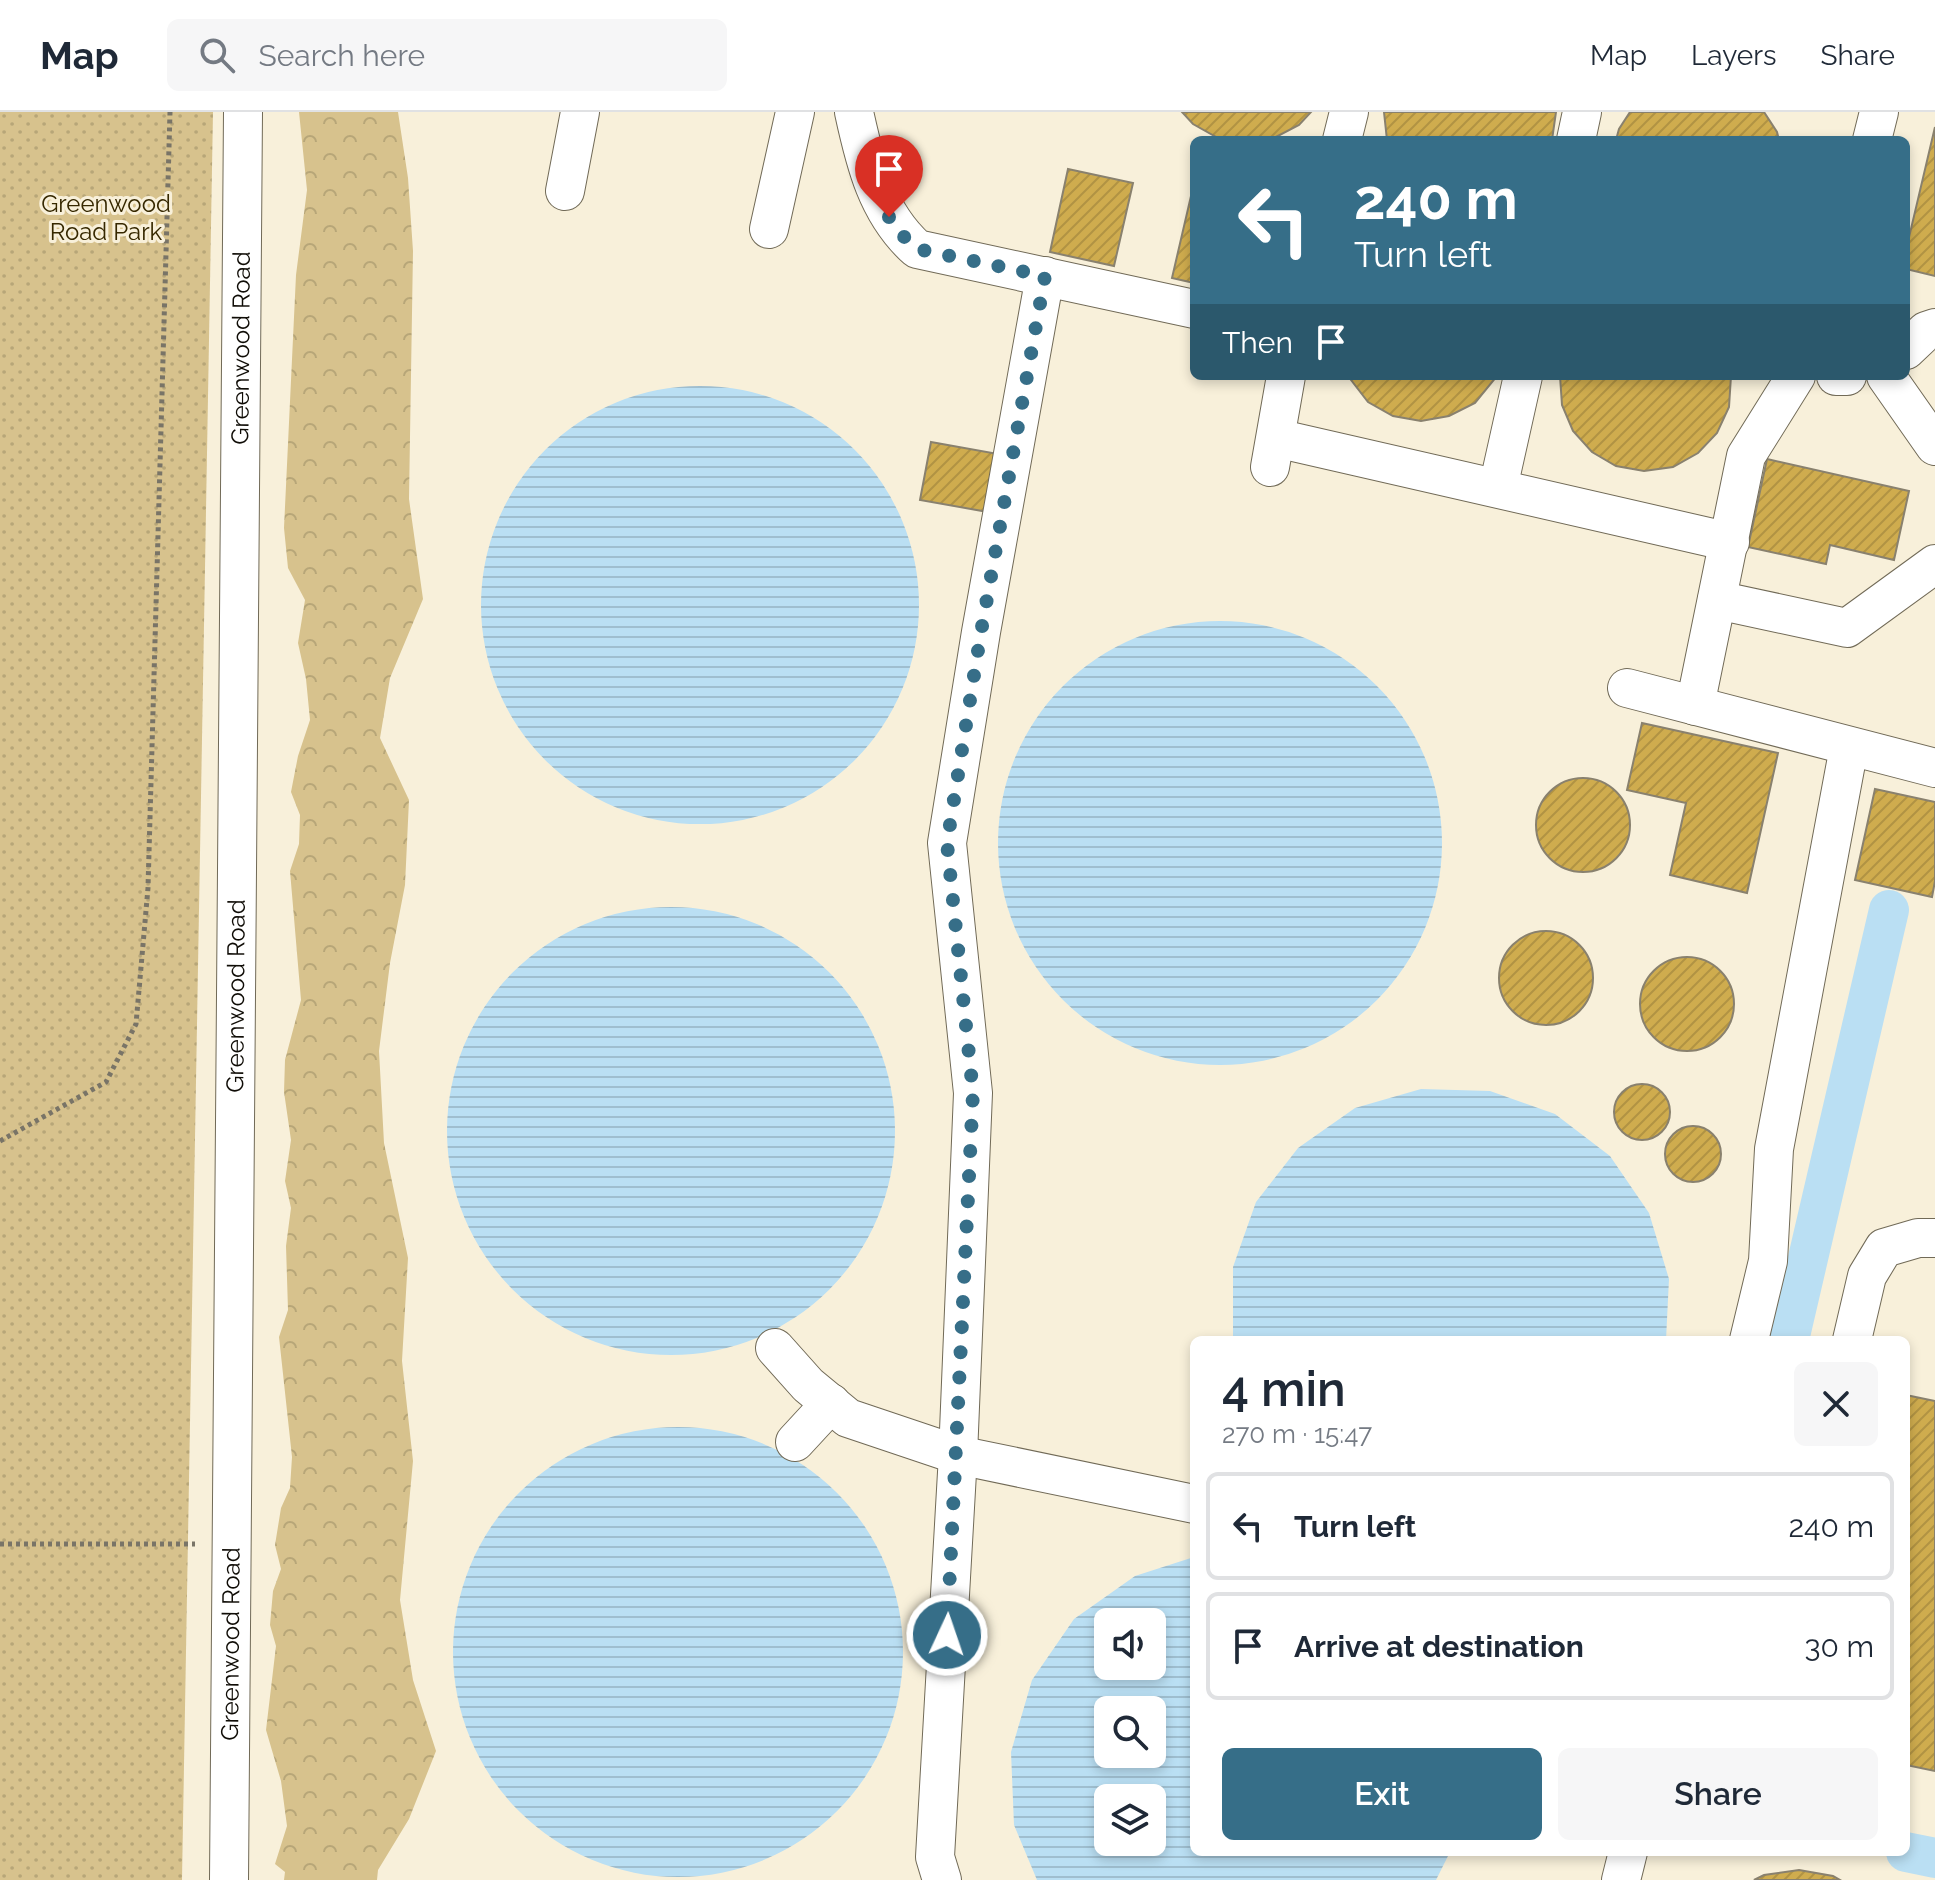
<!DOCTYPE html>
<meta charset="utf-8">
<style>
:root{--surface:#fff;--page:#f6f6f7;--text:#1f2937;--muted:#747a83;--line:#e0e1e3;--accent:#366e88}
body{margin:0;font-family:Raleway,sans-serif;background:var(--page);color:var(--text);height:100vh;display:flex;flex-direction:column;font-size:30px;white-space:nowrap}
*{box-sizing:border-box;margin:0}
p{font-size:26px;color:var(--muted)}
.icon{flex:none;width:44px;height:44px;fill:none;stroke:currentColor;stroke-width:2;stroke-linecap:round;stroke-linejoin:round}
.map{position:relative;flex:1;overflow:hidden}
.sheet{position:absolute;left:1190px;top:1224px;width:720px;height:520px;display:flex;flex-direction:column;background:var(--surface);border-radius:12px;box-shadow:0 4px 12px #0003}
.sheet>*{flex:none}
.guide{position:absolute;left:1190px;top:24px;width:720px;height:244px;border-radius:12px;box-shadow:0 4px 12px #0003;background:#366e88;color:#fff;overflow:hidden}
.buttons{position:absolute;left:1094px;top:1496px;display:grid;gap:16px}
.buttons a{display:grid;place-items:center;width:72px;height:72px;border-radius:12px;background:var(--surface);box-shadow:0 4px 12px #0003;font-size:40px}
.pin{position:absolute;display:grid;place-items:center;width:68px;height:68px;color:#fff;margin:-82px -34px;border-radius:50% 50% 50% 0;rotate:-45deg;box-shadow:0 0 8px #0007}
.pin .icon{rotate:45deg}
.me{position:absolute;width:88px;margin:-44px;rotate:3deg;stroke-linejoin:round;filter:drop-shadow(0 0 6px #0008)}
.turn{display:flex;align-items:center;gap:28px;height:168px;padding:0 32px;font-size:36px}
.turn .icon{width:104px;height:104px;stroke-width:2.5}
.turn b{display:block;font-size:56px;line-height:68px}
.then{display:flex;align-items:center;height:76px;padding:0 32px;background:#0003;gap:16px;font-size:30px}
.round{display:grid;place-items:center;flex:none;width:84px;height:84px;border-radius:12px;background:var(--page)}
.summary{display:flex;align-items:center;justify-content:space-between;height:136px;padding:0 32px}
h1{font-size:48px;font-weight:600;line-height:60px}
.primary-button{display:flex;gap:16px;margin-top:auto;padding:16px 32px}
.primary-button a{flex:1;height:92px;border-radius:12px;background:var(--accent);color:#fff;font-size:32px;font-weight:600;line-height:92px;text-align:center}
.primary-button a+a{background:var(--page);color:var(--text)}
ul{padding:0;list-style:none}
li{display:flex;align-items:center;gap:24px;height:108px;margin:0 16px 12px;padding:0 16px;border:4px solid var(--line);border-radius:12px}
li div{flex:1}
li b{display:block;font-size:30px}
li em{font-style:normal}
header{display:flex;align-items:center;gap:48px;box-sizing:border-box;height:112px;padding:0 40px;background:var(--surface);border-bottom:2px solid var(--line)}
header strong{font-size:38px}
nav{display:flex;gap:44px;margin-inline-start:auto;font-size:28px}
.search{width:560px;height:72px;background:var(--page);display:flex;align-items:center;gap:20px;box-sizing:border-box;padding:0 28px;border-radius:12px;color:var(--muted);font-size:30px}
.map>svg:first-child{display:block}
</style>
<header>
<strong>Map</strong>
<div class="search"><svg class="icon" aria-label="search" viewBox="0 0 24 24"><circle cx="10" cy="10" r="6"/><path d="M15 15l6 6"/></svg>Search here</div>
<nav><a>Map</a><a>Layers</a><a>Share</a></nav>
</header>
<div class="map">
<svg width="1935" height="1768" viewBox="0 0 1935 1768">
<defs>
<pattern id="green-dots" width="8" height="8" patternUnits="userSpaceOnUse" patternTransform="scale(2)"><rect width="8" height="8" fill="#d7c28d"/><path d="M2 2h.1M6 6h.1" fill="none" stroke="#b7a678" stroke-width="1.8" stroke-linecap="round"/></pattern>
<pattern id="forest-crowns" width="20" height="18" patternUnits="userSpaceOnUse" patternTransform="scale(2)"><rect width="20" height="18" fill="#d7c28d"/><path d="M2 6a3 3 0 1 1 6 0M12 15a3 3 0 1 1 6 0" fill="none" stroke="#b7a678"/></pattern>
<pattern id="water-rules" width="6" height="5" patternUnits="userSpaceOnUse" patternTransform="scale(2)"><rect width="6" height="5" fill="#badff3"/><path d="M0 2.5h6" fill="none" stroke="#9fbecf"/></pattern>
<pattern id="building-hatch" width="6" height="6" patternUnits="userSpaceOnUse" patternTransform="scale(2)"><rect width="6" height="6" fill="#cfac4e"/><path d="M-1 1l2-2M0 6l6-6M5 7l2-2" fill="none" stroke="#b19343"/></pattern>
</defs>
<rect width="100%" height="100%" fill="#f8f0da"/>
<!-- green -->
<path fill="url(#green-dots)" d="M0,0H213L182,1768H0Z"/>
<!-- forest -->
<path fill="url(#forest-crowns)" d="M299,0H398L408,66L413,139L409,387L423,487L390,566L380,626L409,688L405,773L390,851L379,939L384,1031L408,1146L402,1249L413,1349L400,1488L413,1568L436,1639L409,1707L378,1758L377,1768H284L285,1760L275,1752L287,1714L281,1669L266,1618L276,1534L270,1513L273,1479L281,1457L275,1433L281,1396L290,1376L292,1345L279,1225L288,1198L286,1134L291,1096L285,1069L291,1028L284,980L285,948L301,888L290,759L299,732L300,703L291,680L298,644L310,608L306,567L298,531L305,488L288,456L284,416L296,163L307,78Z"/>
<!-- water -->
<path fill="url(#water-rules)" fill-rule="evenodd" d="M481 493a219 219 0 1 1 438 0a219 219 0 1 1-438 0Z
M998 731a222 222 0 1 1 444 0a222 222 0 1 1-444 0Z
M447 1019a224 224 0 1 1 448 0a224 224 0 1 1-448 0Z
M1421,977L1490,979L1555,1002L1610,1044L1649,1101L1669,1167L1666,1228H1233V1155L1256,1090L1298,1036L1355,996Z
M453 1540a225 225 0 1 1 450 0a225 225 0 1 1-450 0Z
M1194,1445V1740H1450L1436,1768H1037L1014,1713L1011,1640L1032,1568L1074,1507L1135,1464ZM1108,1510H1152V1554H1108ZM1152,1598V1642H1108V1598ZM1152,1686V1730H1108V1686Z"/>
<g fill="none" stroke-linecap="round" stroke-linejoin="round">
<!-- canal -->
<path stroke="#badff3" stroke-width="40" d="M1789,1228L1889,798
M1906,1740L1935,1746"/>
</g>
<!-- building -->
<path fill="url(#building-hatch)" stroke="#89816e" stroke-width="2" d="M1182,0H1311L1299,13L1274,26L1263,28L1218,26L1193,12Z
M1384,0H1556L1552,28H1387Z
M1630,0H1764L1777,20L1779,28H1616L1619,17Z
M1935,15V164L1906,157V138Z
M1068,57L1133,71L1114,154L1050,140Z
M1191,84H1194V171L1172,166Z
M1348,264H1497L1475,291L1449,304L1421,309L1393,304L1368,290Z
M1731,264L1729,295L1717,321L1698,341L1673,355L1644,359L1616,354L1592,340L1573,319L1562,293L1560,264Z
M931,330L998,342L988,400L920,388Z
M1767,347L1909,379L1894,448L1830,433L1826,452L1748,435Z
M1642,611L1778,641L1747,781L1670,763L1686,691L1627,678Z
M1536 713a47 47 0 1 1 94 0a47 47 0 1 1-94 0Z
M1875,677L1935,690V769L1932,785L1855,768Z
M1499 866a47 47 0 1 1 94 0a47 47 0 1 1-94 0Z
M1640 892a47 47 0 1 1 94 0a47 47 0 1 1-94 0Z
M1614 1000a28 28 0 1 1 56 0a28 28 0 1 1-56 0Z
M1665 1042a28 28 0 1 1 56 0a28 28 0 1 1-56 0Z
M1906,1283L1935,1289V1659L1906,1653Z
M1799,1758L1833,1764L1840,1768H1754L1764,1763Z"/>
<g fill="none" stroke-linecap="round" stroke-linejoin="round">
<defs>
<g id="minor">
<path d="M854,0C865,51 877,101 917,137L1194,197"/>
<path d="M1342,28L1349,0"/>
<path d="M1576,28L1582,0"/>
<path d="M1872,28L1879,0"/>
<path d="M565,79L580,0"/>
<path d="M769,117L795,0"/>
<path d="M1906,238L1926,219L1935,216"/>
<path d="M1836,264H1847"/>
<path d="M1886,264L1935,334"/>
<path d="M1276,326L1730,430"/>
<path d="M1270,355L1286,264"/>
<path d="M1498,376L1523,264"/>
<path d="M1717,488L1847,516L1935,452"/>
<path d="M1627,576L1935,656"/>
<path d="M1695,594L1746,344L1796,264"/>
<path d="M1749,1228L1768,1149L1774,1037L1849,635"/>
<path d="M1852,1228L1867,1164L1884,1136L1918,1126H1935"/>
<path d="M775,1236L808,1273L848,1306L958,1343L1194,1392"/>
<path d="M795,1330L831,1291"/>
<path id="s1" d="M229,1768L243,0"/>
<path d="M942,1768L935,1745L958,1343L973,981L947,731L981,520L1045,164"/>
<path d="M1621,1768L1628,1740"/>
</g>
</defs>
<!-- minor casing -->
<use href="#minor" stroke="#716a57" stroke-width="40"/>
<!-- path -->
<path stroke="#797467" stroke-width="5" stroke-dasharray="4 4" stroke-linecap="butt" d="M0,1029L106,970L136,912L148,776L170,0
M0,1432H195"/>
<!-- minor -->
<use href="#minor" stroke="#fff" stroke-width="38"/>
</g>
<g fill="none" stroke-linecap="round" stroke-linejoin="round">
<!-- route -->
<path stroke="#366e88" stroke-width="14" stroke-dasharray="0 25.2" d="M889,105L899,120L917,137L1045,164L981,520L947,731L973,981L947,1523"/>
</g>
<g text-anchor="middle" stroke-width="6" stroke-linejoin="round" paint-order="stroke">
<!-- park labels -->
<g font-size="24" fill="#362800" stroke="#f8f0da">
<text x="106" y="100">Greenwood<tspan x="106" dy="28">Road Park</tspan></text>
</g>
<!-- street labels -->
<g font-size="24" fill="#0f0c06" stroke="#f8f0da">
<text dy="8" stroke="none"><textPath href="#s1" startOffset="1532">Greenwood Road</textPath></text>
<text dy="8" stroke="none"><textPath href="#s1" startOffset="884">Greenwood Road</textPath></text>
<text dy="8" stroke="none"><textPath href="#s1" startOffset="236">Greenwood Road</textPath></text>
</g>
</g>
</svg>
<div class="buttons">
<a><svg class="icon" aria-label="sound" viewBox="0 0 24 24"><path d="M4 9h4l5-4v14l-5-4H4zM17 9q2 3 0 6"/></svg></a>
<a><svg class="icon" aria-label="search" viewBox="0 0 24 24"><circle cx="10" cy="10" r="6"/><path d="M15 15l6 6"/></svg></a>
<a><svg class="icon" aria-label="layers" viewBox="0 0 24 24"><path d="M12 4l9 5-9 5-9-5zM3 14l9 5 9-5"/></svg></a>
</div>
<div class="pin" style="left:889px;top:105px;background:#d93025"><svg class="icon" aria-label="arrive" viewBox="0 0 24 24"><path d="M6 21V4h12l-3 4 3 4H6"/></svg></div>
<svg class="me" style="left:947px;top:1523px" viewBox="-20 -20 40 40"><circle r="17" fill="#366e88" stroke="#fff" stroke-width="3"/><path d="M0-11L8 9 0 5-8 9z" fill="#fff"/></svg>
<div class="guide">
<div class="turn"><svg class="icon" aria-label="left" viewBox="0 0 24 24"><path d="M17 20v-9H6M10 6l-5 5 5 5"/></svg><div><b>240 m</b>Turn left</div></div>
<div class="then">Then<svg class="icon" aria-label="arrive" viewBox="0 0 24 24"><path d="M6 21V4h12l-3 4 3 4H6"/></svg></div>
</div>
<section class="sheet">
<div class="summary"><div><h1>4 min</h1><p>270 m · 15:47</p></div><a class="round"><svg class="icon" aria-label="close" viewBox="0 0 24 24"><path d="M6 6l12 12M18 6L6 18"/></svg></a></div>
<ul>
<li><svg class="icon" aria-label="left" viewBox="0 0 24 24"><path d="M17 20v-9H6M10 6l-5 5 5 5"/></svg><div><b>Turn left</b></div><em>240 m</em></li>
<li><svg class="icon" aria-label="arrive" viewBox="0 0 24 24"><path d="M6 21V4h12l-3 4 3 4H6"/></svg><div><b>Arrive at destination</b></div><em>30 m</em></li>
</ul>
<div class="primary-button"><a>Exit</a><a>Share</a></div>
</section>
</div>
